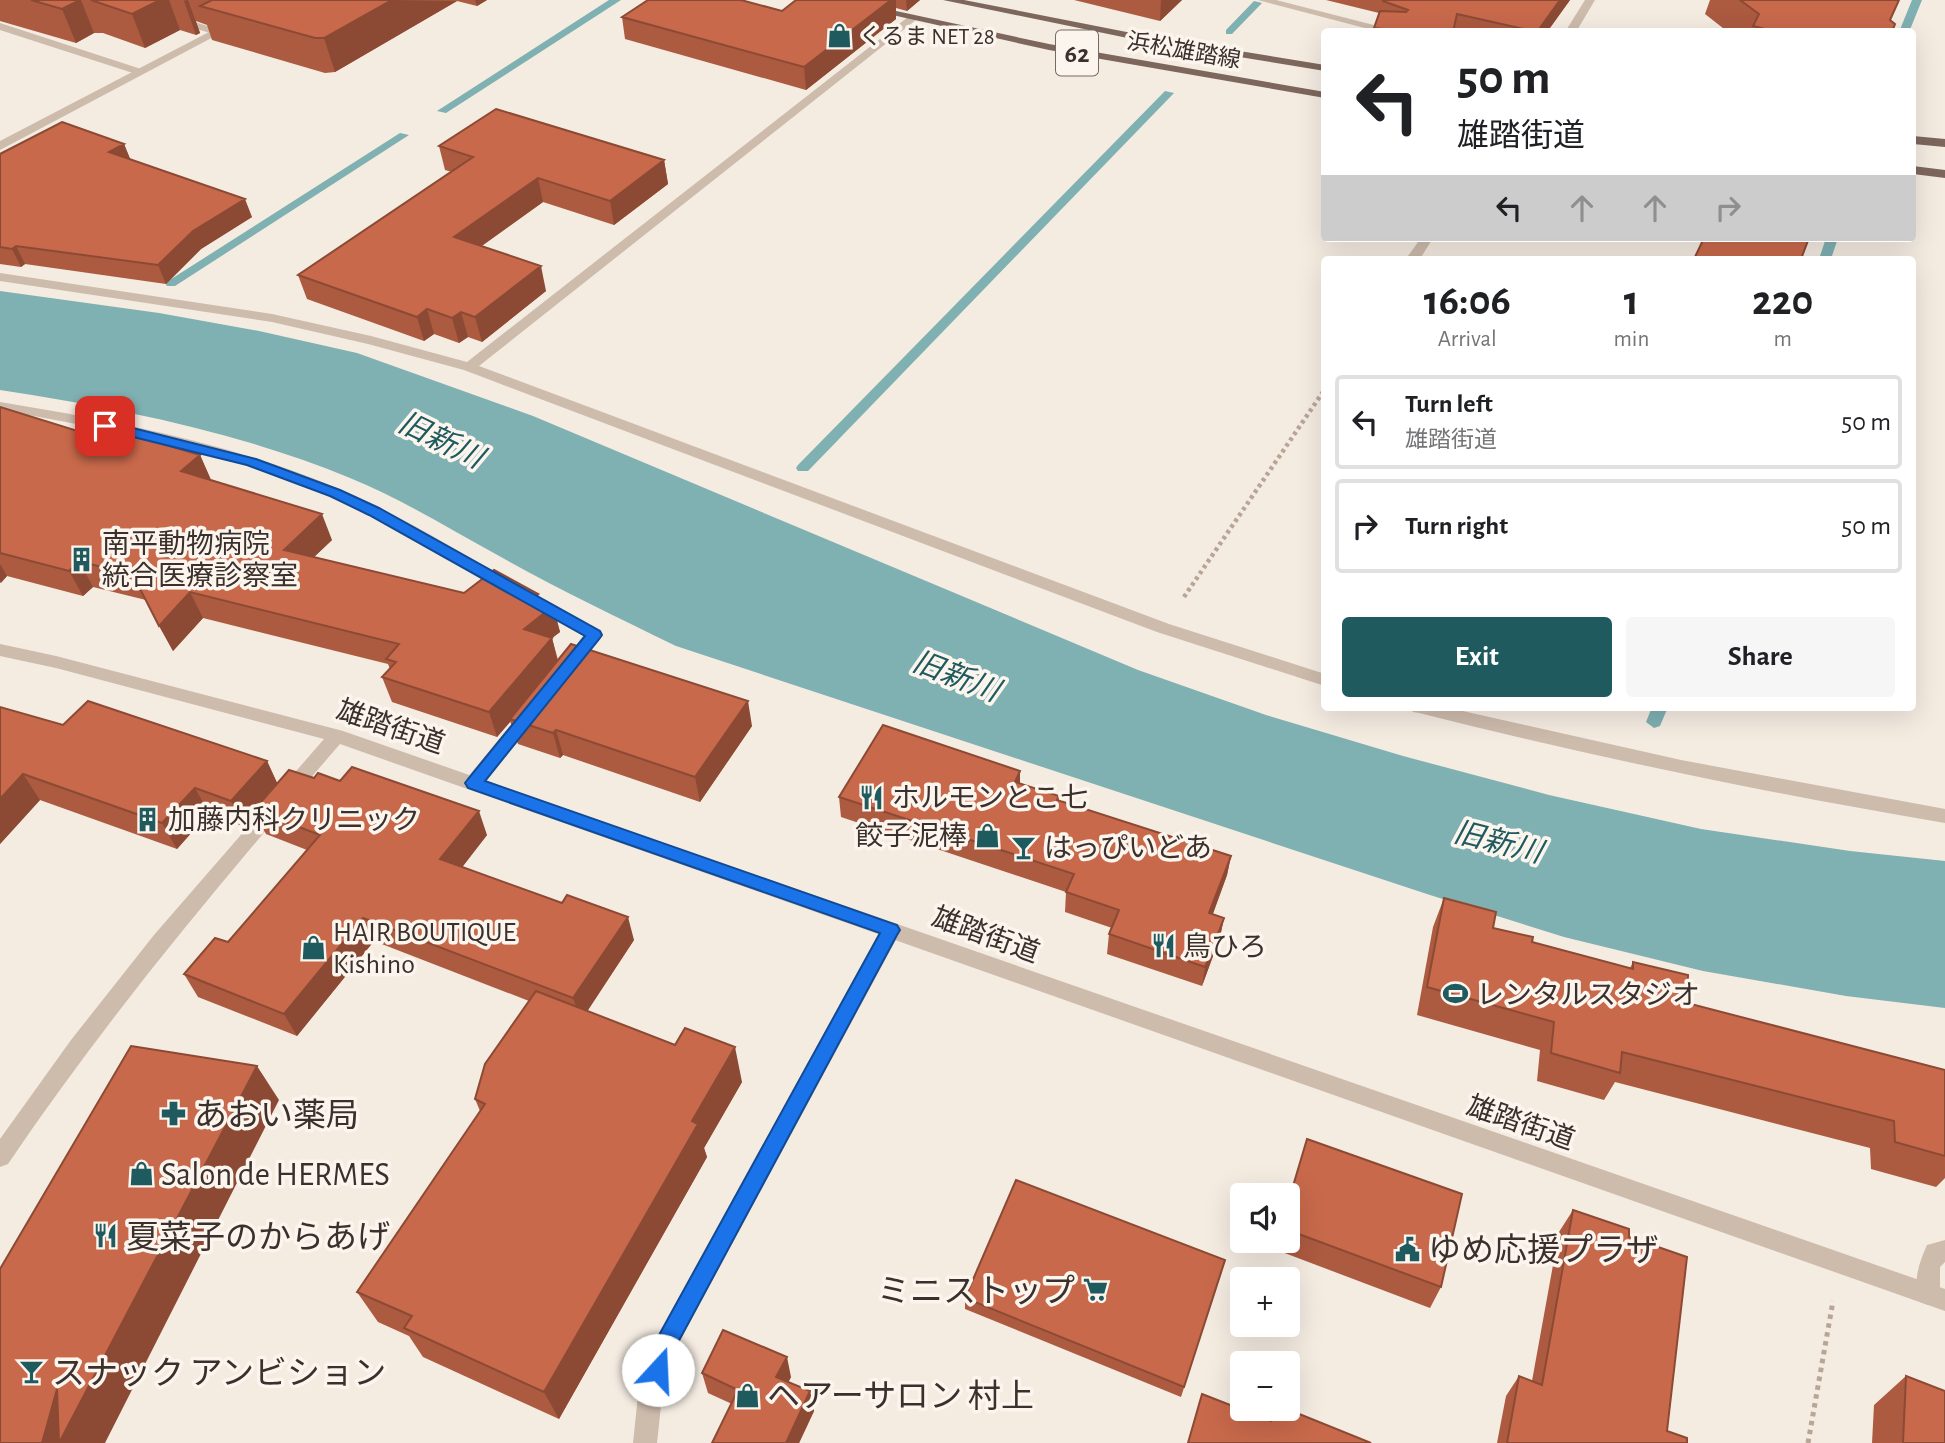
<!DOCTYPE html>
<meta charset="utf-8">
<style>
:root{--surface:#fff;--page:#f6f6f6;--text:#202124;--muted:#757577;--line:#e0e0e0;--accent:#1f5a5e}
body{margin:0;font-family:"Alegreya Sans","Noto Sans JP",sans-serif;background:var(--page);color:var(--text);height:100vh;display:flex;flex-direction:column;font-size:26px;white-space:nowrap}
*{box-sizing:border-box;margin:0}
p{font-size:23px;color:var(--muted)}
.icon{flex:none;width:38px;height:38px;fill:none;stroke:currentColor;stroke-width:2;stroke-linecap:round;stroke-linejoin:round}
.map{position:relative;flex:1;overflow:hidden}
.drawer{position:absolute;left:1321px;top:256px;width:595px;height:455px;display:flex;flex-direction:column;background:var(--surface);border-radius:7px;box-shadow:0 7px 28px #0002}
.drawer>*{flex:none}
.hud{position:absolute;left:1321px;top:28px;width:595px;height:214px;border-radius:7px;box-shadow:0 7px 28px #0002;background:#fff;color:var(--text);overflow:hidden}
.buttons{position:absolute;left:1230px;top:1183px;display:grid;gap:14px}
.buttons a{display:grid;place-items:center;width:70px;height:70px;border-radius:7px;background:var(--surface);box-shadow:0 7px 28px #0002;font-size:35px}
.pin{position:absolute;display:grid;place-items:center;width:60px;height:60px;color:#fff;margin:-30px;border-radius:14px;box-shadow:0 4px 10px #0006}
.me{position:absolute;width:77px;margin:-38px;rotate:20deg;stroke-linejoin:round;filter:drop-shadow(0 0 5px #0008)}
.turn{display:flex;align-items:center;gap:24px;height:147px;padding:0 21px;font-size:32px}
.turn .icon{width:91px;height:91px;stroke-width:2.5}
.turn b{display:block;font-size:49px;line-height:60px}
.lanes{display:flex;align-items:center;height:66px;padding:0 21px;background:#0003;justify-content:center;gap:35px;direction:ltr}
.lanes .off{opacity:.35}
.eta{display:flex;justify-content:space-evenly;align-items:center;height:119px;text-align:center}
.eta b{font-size:42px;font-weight:700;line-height:49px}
.primary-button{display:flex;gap:14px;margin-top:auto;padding:14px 21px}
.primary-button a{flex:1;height:80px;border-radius:7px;background:var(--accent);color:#fff;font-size:28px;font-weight:700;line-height:80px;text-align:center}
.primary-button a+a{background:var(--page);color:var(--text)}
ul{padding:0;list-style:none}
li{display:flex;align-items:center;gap:21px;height:94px;margin:0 14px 10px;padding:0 7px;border:4px solid var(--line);border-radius:7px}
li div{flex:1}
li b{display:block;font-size:26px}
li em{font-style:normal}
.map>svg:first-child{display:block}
</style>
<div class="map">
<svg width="1945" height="1443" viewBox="0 0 1945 1443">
<rect width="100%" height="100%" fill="#f4ebe1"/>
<!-- water -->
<path fill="#7fb0b2" d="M0,291L159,313L259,331L357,353L533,416L1138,670L1266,715L1403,756L1549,795L1701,829L1850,851L1945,861V1008L1846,996L1703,971L1564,937L1430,895L676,646C617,617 558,589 501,557C451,530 402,499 350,478C239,432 118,408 0,390Z"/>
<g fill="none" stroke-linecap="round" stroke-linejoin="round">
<!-- stream -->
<path fill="#7fb0b2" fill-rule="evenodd" d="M609,0H621L446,113L437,111Z
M1912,0H1922L1909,32H1899Z
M1254,1L1262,3L1232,34H1226V30Z
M1165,91L1174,93L808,471H798L796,468L798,465Z
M400,133L409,135L175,286H167L165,283Z
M1826,238H1838L1831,259H1819Z
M1652,707H1668L1660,726L1654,728L1646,722Z"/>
<!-- path-far1 -->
<path stroke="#b9a596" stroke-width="4.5" stroke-dasharray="3.5 3.5" stroke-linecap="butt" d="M1184,597L1325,389"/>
<!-- path -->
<path stroke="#b9a596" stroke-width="5" stroke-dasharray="4.5 4.5" stroke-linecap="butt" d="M1808,1443L1833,1301"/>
<!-- service -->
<path fill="#cdbbac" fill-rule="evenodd" d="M176,16L220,30L221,32L216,35L172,21V17Z
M0,23L144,70L146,72L136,74L0,30Z"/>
<!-- minor -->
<path fill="#cdbbac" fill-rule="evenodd" d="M1258,0H1276L1401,32H1380Z
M1585,0H1595L1576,32H1565Z
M908,17L917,19L479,366L1169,624L1325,674V686L1157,632L464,370L368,344L272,322L0,281V273L272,314L371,336L467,362Z
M1421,238H1433L1420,259H1410L1408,256Z
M0,402C115,421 231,443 339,489C400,515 456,550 513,582L515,586L513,590H501C444,557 389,522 328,496C224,451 112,430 0,410Z
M535,595L600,631L602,635L575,670H563L561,666L583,636L529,605L527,601L529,597Z
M1410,707H1445L1681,760L1945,809V823C1768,793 1593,757 1419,713L1413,712Z
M529,709L535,710L538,715L535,720L479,788H467L464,783L467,778L523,710Z
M891,922L898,924L901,930L898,936L676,1348L662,1396L657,1443H633L638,1396L658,1336L884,924Z
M1945,1240V1262L1940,1267V1294L1936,1302L1928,1305L1920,1302C1912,1283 1919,1263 1927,1245Z"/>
<!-- tertiary -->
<path fill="#cdbbac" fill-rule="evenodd" d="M232,20L237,23L236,25L0,150V141Z
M0,644L56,656L343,731L1945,1289V1311L340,744C223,879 108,1016 8,1164L0,1167V1139L71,1040L154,935L324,739L56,668L0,656Z"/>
<!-- primary -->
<path fill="#7d675c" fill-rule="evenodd" d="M825,0H845L1049,44L1325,92V98L1049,50Z
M943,0H964L1147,36L1325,65V71L1147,42Z
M1913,136L1945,139V147L1913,144Z
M1913,166L1945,170V178L1913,174Z"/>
</g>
<!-- wall -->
<path fill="#ac5a40" d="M0,0H487L477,6L457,1L335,72L325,73L212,40L207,25L196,21L200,33L196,35L180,30L145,48L103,33H94L76,43L0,21Z
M796,0H920L907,11L896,8V19L806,90L625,39L622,17L782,11Z
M1074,0H1182L1160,21Z
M1326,0H1570L1547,32H1373L1379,13Z
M1710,0H1899L1890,20L1892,32H1728L1705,14Z
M124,144L130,159L252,217L201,249L166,284L25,264L21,267L0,264V154Z
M439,146L664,160L668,184L614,225L543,202L481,246L546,291L482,342L468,337L459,343L434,334L424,341L307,299L298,275L452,172L445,170Z
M0,407L87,434L200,455L211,480L332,540L314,557L464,593L538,594L539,599L553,606L560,632L552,638L558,660L752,726L700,802L563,755L560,758L518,744L510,721L497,737L392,702L382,677L390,669L388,664L203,618L173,651L146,600L93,587L83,596L7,576L0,583Z
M0,707L63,725L267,761L277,783L487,835L462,867L634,940L587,1011L742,1082L704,1148L707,1157L559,1419L423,1357L409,1336L378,1322L357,1292L480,1111L475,1099L529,1001L374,941L297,1036L198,997L184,974L228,942L307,850L266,834L255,814L245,827L209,813L177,849L40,800L0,844Z
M1020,771V783L1059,796V801L1231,856L1227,875L1213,914L1224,918L1220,937L1202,986L1107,954L1109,934L1112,928L1065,912L1066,892L841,817L839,797Z
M1444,898L1493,928L1532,942L1630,968L1633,962L1687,1003L1945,1070V1178L1936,1187L1871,1169L1870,1148L1615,1082L1604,1100L1537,1081L1540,1050L1417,1015L1433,927Z
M1288,1202L1441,1287L1430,1308L1274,1249L1276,1241H1288Z
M1573,1210L1629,1237L1667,1431L1687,1443H1497L1506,1396L1519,1376L1532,1381L1559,1232Z
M1222,1271L1181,1397L965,1309V1298Z
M702,1373L791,1377L788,1382L810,1391L814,1411L799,1443H712L732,1404L708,1393Z
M1906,1376L1945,1443H1872L1874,1405Z"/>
<!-- shaded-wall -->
<path fill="#8c4a34" d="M81,0L94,33L76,43L62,9Z
M160,0H169L180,30L145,48L132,14Z
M186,0H188L200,33L196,35L184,1Z
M392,0L457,1L335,72L324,38Z
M475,0H487L477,6Z
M891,0H896V19L806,90L804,67Z
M906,0H920L907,11Z
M1161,0H1182L1160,21Z
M1560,0H1570L1547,32H1537Z
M124,144L131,161L109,152Z
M664,160L668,184L614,225L610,201Z
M538,178L543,202L461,261L454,237Z
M245,199L252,217L201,249L166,284L158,265L193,231Z
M16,246L25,264L21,267L12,249Z
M541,266L546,291L482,342L475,317Z
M427,309L434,334L424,341L417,317Z
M461,312L468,337L459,343L452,318Z
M200,455L211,480L181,471Z
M322,514L332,540L295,575L284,550Z
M79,561L93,587L83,596L69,571Z
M0,564L7,576L1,583L0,581Z
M190,592L203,618L173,651L159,626Z
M538,594L543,614L553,606L560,632L552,638L558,663L510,719L511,721L497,737L489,712L524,629L534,596Z
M748,701L752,726L700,802L695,777Z
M556,730L563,755L560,758L553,733Z
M267,761L279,787L254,810L255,814L245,827L231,801Z
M1020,771V791L1015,782Z
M23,774L40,800L0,844V799Z
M195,788L209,813L177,849L162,823Z
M479,811L487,835L450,883L440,859Z
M1231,856L1227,875L1206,932L1209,913Z
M628,917L634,940L581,1021L573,998Z
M363,918L374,941L297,1036L284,1014Z
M1224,918L1220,937L1202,986L1205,967Z
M735,1047L742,1082L704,1148L707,1157L559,1419L544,1392L692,1121Z
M257,1066L279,1100L105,1443H42L57,1389Z
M787,1357L791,1377L781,1397L776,1377Z
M810,1391L814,1411L799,1443H786Z"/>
<!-- building -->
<path fill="#c8694b" stroke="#8c4a34" stroke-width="2" d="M31,0H80L62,9Z
M91,0H160L132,14Z
M212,0H392L324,38H315L200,6Z
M648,0H741L782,11L796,0H891L804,67L622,17Z
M1383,0H1560L1537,32L1457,14L1453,32H1391V30L1374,28L1380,11L1406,12L1408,10L1383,1Z
M1740,0H1899L1890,20L1895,24L1892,32H1777L1753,26L1759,14Z
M496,109L664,160L610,201L538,178L454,237L541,266L475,317L461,312L452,318L427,309L417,317L298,275L473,157L439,146Z
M62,122L124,144L109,152L245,199L193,231L158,265L16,246L12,249L0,247V154Z
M1704,238H1809L1801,259H1694Z
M0,407L87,434L98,425L200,455L181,471L322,514L284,550L464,593L494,570L538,594L534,596L553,606L524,629L552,638L489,712L382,677L396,662L386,659L399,644L190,592L159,626L133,575L79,561L69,571L0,553Z
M571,644L748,701L695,777L556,730L553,733L510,719Z
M88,701L267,761L231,801L195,788L162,823L23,774L0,799V707L63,725Z
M883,725L1020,771L1015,782L1059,796L1057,800L1231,856L1209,913L1224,918L1205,967L1109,934L1119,910L1066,892L1074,874L839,797Z
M352,767L479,811L440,859L562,903L567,895L628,917L573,998L363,918L284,1014L184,974L215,938L228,942L320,835L254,810L289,770L314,778L318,773L340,781Z
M1444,898L1496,912L1493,928L1533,937L1532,942L1633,969V962L1688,975L1687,1003L1945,1070V1156L1895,1142L1894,1121L1622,1052L1620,1073L1551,1053L1554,1022L1427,987Z
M536,991L675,1045L685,1028L735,1047L692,1121L698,1124L544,1392L404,1328L412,1316L357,1292L485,1104L475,1099L485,1064Z
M131,1046L257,1066L59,1443L57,1389L42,1443H0V1269Z
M1307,1139L1462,1194L1441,1287L1288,1230V1203Z
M1016,1180L1225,1260L1184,1387L965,1298Z
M1573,1210L1629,1229V1237L1687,1257L1667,1431L1687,1438V1443H1507L1519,1376L1542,1385Z
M723,1330L787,1357L776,1377L810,1391L786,1443H712L738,1390L702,1373Z
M1906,1376L1945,1391V1443H1903Z
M1202,1394L1271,1421L1275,1409H1287L1371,1443H1188Z"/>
<!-- route -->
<path fill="#1a73e8" stroke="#114b97" stroke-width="2" d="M105,421L256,459L340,490L379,508L600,631L602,635L600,638L485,781L897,925L900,930L897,935L675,1348L665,1378L658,1381L650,1378L647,1370L658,1337L880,933L468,788L465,783L468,779L585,636L369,515L330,496L247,465L101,429L99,426Z"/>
<!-- icons -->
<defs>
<symbol id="shop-bare" viewBox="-9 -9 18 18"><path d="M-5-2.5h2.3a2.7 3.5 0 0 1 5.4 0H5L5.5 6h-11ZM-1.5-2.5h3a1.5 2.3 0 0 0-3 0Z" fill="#1f5a5e" stroke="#fbf5ee" stroke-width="2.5" paint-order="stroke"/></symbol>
<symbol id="building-bare" viewBox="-9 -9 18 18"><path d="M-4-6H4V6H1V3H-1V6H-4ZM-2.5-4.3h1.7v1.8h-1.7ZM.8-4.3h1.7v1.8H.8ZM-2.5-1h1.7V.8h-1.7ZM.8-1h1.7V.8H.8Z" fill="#1f5a5e" stroke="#fbf5ee" stroke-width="2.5" paint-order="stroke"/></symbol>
<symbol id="restaurant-bare" viewBox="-9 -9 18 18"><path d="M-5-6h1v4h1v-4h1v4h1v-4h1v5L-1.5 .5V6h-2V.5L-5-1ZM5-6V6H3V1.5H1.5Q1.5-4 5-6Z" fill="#1f5a5e" stroke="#fbf5ee" stroke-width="2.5" paint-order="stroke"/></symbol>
<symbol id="bar-bare" viewBox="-9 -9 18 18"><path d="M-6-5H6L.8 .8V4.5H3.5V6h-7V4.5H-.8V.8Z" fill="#1f5a5e" stroke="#fbf5ee" stroke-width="2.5" paint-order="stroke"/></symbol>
<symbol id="stadium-bare" viewBox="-9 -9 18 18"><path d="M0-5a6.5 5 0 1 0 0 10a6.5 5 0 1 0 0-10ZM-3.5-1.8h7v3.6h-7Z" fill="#1f5a5e" stroke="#fbf5ee" stroke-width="2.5" paint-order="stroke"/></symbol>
<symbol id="pharmacy-bare" viewBox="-9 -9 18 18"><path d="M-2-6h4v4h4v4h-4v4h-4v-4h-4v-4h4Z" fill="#1f5a5e" stroke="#fbf5ee" stroke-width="2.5" paint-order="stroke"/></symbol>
<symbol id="civic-bare" viewBox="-9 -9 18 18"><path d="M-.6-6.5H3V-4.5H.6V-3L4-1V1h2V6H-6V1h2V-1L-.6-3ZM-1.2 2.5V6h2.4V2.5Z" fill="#1f5a5e" stroke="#fbf5ee" stroke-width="2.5" paint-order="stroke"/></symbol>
<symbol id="supermarket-bare" viewBox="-9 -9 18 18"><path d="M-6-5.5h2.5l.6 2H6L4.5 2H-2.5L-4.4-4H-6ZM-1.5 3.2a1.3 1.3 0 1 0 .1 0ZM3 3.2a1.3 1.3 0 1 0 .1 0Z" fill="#1f5a5e" stroke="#fbf5ee" stroke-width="2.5" paint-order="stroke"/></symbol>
</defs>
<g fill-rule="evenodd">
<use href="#shop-bare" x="822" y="18" width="35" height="35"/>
<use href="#building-bare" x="64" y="542" width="35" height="35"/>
<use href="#restaurant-bare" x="854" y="780" width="35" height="35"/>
<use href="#building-bare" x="130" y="802" width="35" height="35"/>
<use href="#shop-bare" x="970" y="818" width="35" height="35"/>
<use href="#bar-bare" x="1006" y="830" width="35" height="35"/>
<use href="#restaurant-bare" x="1146" y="928" width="35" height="35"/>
<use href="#shop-bare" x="296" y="930" width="35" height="35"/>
<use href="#stadium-bare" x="1438" y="976" width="35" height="35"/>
<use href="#pharmacy-bare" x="156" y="1096" width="35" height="35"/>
<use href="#shop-bare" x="124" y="1156" width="35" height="35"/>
<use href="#restaurant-bare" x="88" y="1218" width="35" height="35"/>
<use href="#civic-bare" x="1390" y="1232" width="35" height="35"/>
<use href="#supermarket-bare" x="1078" y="1272" width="35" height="35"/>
<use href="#bar-bare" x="14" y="1354" width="35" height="35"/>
<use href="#shop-bare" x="730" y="1378" width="35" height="35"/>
</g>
<g text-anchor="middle" stroke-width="7" stroke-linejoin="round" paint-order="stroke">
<!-- far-poi labels -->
<g font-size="23" fill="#3b302b" stroke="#fbf5ee" text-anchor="start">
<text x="859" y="44">くるま NET 28</text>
</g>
<!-- far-street labels -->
<g font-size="23" fill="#3b302b" stroke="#fbf5ee">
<text transform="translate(1184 50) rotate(10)" y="8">浜松雄踏線</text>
</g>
<!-- shield labels -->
<rect fill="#fbf5ee" stroke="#756b66" stroke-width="2" x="1056" y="30.5" width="42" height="45" rx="5"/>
<g font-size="26" font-weight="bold" fill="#3b302b">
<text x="1077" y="62">62</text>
</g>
<!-- poi labels -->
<g font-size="28" fill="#3b302b" stroke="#fbf5ee" text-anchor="start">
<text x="102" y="553">南平動物病院<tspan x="102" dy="32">統合医療診察室</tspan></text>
<text x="892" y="807">ホルモンとこ七</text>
<text x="168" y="829">加藤内科クリニック</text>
<text x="967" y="845" text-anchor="end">餃子泥棒</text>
<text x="1044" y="857">はっぴいどあ</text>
<text x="333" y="941">HAIR BOUTIQUE<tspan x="333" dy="32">Kishino</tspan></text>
<text x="1183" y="956">鳥ひろ</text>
<text x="1476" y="1004">レンタルスタジオ</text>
</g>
<!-- street labels -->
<g font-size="28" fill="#3b302b" stroke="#fbf5ee">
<text transform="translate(391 726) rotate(19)" y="10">雄踏街道</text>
<text transform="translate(986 934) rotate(20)" y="10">雄踏街道</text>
<text transform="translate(1521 1122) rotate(19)" y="10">雄踏街道</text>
</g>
<!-- water labels -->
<g font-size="30" font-style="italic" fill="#1f5a5e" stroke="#fbf5ee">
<text transform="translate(441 440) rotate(26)" y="10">旧新川</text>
<text transform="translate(956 676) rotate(21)" y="10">旧新川</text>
<text transform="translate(1498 842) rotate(14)" y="10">旧新川</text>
</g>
<!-- near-poi labels -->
<g font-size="33" fill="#3b302b" stroke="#fbf5ee" text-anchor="start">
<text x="194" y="1126">あおい薬局</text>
<text x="161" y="1185">Salon de HERMES</text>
<text x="126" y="1248">夏菜子のからあげ</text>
<text x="1428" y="1261">ゆめ応援プラザ</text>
<text x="1075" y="1302" text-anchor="end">ミニストップ</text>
<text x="52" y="1384">スナック アンビション</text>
<text x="767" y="1407">ヘアーサロン 村上</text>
</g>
</g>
</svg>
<div class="buttons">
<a><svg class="icon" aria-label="sound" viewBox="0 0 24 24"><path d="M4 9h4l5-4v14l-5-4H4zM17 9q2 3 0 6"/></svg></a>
<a>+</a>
<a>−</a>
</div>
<div class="pin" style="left:105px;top:426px;background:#d93025"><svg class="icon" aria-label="arrive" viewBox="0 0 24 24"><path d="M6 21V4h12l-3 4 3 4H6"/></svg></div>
<svg class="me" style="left:658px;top:1370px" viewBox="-20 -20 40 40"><circle r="19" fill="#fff"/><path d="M0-13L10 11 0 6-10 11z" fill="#1a73e8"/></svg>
<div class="hud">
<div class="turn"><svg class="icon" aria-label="left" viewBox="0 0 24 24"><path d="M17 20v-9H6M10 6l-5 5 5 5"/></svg><div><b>50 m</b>雄踏街道</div></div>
<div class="lanes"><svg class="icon" aria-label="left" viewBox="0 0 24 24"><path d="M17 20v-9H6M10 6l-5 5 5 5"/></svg><svg class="icon off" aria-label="ahead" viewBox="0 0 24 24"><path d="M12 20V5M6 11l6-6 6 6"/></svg><svg class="icon off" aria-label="ahead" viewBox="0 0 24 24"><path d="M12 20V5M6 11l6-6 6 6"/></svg><svg class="icon off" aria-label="right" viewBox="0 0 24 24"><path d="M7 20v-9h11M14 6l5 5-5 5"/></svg></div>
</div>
<section class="drawer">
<div class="eta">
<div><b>16:06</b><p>Arrival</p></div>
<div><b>1</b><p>min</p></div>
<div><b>220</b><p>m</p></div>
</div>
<ul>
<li><svg class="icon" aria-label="left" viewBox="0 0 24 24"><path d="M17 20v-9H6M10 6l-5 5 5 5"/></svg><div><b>Turn left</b><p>雄踏街道</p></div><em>50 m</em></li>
<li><svg class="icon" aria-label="right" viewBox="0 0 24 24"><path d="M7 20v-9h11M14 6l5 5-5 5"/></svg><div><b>Turn right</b></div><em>50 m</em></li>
</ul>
<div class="primary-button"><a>Exit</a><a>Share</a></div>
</section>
</div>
